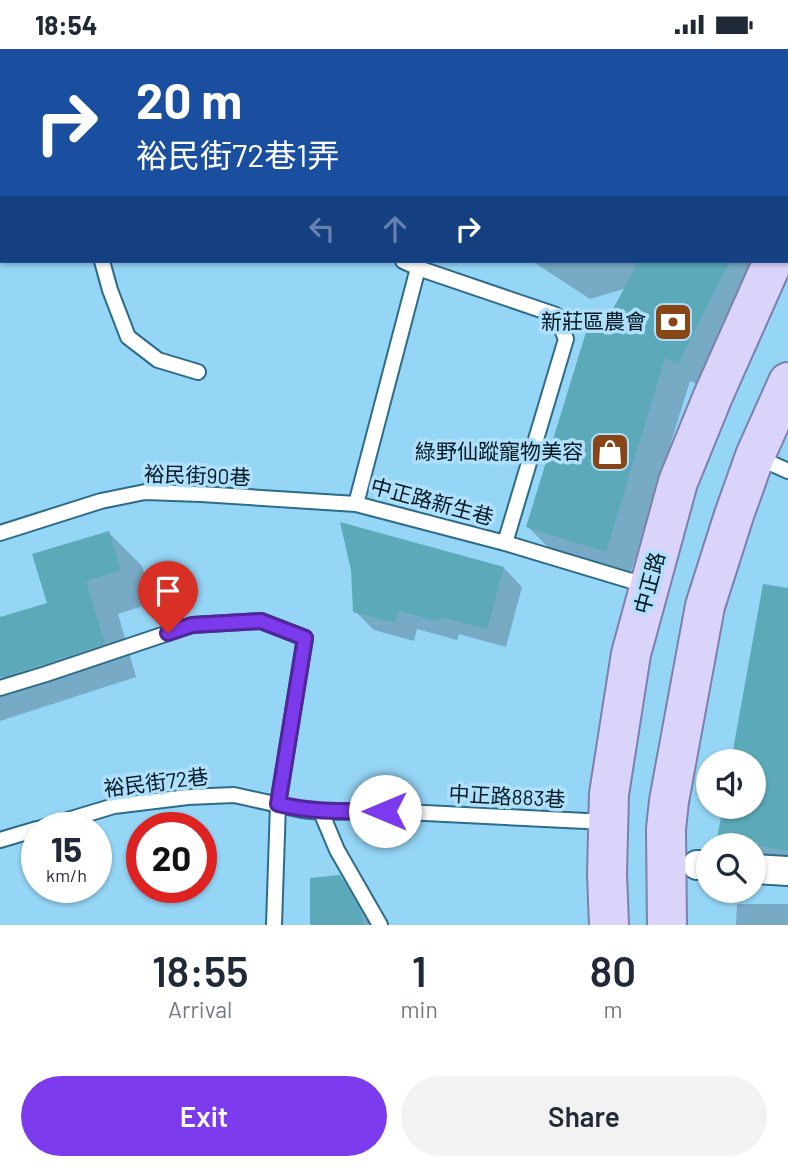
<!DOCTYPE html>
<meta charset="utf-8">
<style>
:root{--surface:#fff;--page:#f2f2f3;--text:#1f2937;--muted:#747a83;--accent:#7c3aed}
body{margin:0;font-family:Barlow,"Noto Sans TC",sans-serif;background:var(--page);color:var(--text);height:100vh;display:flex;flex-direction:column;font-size:26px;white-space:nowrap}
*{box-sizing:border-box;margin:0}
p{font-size:23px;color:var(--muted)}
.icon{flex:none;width:38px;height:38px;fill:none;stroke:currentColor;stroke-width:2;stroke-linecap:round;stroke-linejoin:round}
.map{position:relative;height:876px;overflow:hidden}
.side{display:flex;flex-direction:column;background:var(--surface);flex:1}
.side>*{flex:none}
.top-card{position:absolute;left:0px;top:0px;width:789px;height:214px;box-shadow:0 2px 5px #0004;background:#1a4fa0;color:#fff;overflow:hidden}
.tools{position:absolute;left:696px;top:700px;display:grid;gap:14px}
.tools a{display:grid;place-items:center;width:70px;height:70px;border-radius:50%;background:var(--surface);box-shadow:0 2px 5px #0004;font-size:35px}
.speed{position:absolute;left:21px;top:763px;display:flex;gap:14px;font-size:35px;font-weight:700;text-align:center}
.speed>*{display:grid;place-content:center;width:91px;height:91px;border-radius:50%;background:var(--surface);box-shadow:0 2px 5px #0004;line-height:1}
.speed small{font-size:18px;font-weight:400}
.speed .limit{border:10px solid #d22;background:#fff;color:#111}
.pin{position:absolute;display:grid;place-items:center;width:60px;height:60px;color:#fff;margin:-72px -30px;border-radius:50% 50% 50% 0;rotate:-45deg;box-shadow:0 0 7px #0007}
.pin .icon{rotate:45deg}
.me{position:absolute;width:77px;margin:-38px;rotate:270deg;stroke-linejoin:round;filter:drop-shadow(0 0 5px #0008)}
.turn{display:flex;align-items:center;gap:24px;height:147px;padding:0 21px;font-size:32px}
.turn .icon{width:91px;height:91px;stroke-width:2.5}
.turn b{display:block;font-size:49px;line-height:60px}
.lanes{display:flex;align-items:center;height:66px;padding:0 21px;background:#0003;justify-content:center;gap:35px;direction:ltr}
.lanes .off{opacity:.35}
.eta{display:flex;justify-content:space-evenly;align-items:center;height:119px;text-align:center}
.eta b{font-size:42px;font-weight:600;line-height:49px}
.button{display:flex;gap:14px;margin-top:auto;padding:14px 21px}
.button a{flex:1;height:80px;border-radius:42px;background:var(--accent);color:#fff;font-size:28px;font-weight:600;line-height:80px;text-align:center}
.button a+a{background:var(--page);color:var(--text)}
.status{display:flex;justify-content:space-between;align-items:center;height:49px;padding:0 35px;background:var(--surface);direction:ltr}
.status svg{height:19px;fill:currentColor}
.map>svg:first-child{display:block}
</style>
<div class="status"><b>18:54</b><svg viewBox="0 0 49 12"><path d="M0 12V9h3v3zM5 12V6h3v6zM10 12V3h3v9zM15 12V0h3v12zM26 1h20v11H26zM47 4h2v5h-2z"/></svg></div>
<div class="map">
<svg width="788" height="876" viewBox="0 0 788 876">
<rect width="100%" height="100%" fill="#95d5f6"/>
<!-- shadow -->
<path fill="#0003" d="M741,0H788V7V2H776L772,0V2H745Z
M532,212H767L703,338L690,332L630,526L552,502L528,478L601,286L627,239L590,250Z
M109,484L142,517L153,554L118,565L136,628L0,672V631L4,630L3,627L0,628V570L49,555Z
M504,519L522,538L506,598L459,585L457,591L417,580L414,592L374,581L355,562Z
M764,537L788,541V833L754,824V796H727L719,789L725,758H754V712H733Z
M340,828L370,858L380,876H311Z
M737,855H788V876H736Z"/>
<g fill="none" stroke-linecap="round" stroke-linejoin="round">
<!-- river -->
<path stroke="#c5789c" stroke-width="58" d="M668,0L671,2"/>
</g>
<!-- building -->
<path fill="#5caab9" d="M639,212H730L678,315L665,309L606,503L526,478L587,280L600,284Z
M340,473L504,518L487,580L440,568L439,573L399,562L395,574L353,563L351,521Z
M109,482L121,521L86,532L105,595L0,629V568L47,554L32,505Z
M763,535L788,539V802L717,789L723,758H754V712H731Z
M340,826L359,858L364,876H310V829Z"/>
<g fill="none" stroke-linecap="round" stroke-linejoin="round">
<defs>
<path id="lane" d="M44,0V2
M556,0L559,2
M117,2L122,0
M385,2L386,0
M788,132V133
M0,176H2
M102,212L110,241L128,288L158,311L198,323
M403,212L418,219L556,266L566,290L505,494
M418,219L356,455L505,494L648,537
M757,408L788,422
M0,484L101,452L145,443L201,445L356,455
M0,639L46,625L192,576L261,572L305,589L278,755L274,876
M321,763L337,801L380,876
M41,779L114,757L188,748L234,746L302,761L321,763L385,762L606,773
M0,791L37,780"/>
<path id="street" d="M697,816H709
M754,820L788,822"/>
<path id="primary" d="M788,179V177
M609,876L607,825L609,745L631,605L678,433L713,347L773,212
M667,876L666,780L669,752L705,557L734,466L755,407L788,333"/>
</defs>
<!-- lane casing -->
<use href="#lane" stroke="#2c6c8a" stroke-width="18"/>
<!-- street casing -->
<use href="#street" stroke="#2c6c8a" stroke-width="32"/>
<!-- primary casing -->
<use href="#primary" stroke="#7d80ac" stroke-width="42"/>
<!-- lane -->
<use href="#lane" stroke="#fff" stroke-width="14"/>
<!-- street -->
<use href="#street" stroke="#fff" stroke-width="28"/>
<!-- primary -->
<use href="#primary" stroke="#dad4fa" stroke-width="38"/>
</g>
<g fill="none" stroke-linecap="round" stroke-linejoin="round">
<defs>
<path id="route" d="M168,584L192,576L261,572L305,589L278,755C315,764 348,762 385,762"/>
</defs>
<!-- route casing -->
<use href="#route" stroke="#51269a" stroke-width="18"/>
<!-- route -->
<use href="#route" stroke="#7c3aed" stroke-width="12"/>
</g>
<!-- icons -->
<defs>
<symbol id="bank-square" viewBox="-11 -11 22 22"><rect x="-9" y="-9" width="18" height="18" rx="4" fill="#884516" stroke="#aee0fb"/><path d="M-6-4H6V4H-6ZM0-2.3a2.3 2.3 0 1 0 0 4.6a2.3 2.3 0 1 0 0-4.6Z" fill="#fff"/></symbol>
<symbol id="shop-square" viewBox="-11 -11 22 22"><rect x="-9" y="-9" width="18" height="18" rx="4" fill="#884516" stroke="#aee0fb"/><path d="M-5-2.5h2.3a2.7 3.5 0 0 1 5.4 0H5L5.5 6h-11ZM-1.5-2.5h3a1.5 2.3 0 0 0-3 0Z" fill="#fff"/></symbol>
</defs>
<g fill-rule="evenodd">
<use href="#bank-square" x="651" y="251" width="44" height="44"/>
<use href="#shop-square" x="588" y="381" width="44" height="44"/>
</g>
<g text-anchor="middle" stroke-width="7" stroke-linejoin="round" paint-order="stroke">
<!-- poi labels -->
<g font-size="21" fill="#001722" stroke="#aee0fb" text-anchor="end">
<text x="646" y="280">新莊區農會</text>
<text x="583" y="410">綠野仙蹤寵物美容</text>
</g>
<!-- street labels -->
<g font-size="21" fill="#001722" stroke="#aee0fb">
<text transform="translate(197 427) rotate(2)" y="7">裕民街90巷</text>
<text transform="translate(432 453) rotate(15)" y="7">中正路新生巷</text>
<text transform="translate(650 534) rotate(-75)" y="7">中正路</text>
<text transform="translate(156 734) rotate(-7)" y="7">裕民街72巷</text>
<text transform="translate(507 748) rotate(3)" y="7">中正路883巷</text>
</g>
</g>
</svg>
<div class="tools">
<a><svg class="icon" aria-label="sound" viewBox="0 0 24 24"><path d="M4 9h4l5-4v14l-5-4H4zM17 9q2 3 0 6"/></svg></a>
<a><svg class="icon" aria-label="search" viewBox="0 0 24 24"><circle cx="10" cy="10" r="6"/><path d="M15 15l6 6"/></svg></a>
</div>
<div class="speed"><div>15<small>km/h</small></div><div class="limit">20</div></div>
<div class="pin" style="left:168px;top:584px;background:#d93025"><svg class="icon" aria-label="arrive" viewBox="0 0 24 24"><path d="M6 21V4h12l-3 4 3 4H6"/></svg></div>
<svg class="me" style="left:385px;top:762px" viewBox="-20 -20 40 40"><circle r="19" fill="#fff"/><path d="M0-13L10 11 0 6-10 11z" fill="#7c3aed"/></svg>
<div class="top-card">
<div class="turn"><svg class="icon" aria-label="right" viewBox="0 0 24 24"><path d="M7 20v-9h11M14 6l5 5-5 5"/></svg><div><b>20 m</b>裕民街72巷1弄</div></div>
<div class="lanes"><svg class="icon off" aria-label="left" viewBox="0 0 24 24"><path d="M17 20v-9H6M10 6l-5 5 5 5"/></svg><svg class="icon off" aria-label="ahead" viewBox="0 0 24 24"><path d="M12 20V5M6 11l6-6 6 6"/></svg><svg class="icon" aria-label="right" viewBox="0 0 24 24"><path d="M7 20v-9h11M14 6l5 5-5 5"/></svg></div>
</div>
</div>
<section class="side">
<div class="eta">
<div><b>18:55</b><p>Arrival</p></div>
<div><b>1</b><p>min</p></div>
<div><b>80</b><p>m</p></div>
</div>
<div class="button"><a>Exit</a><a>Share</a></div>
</section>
